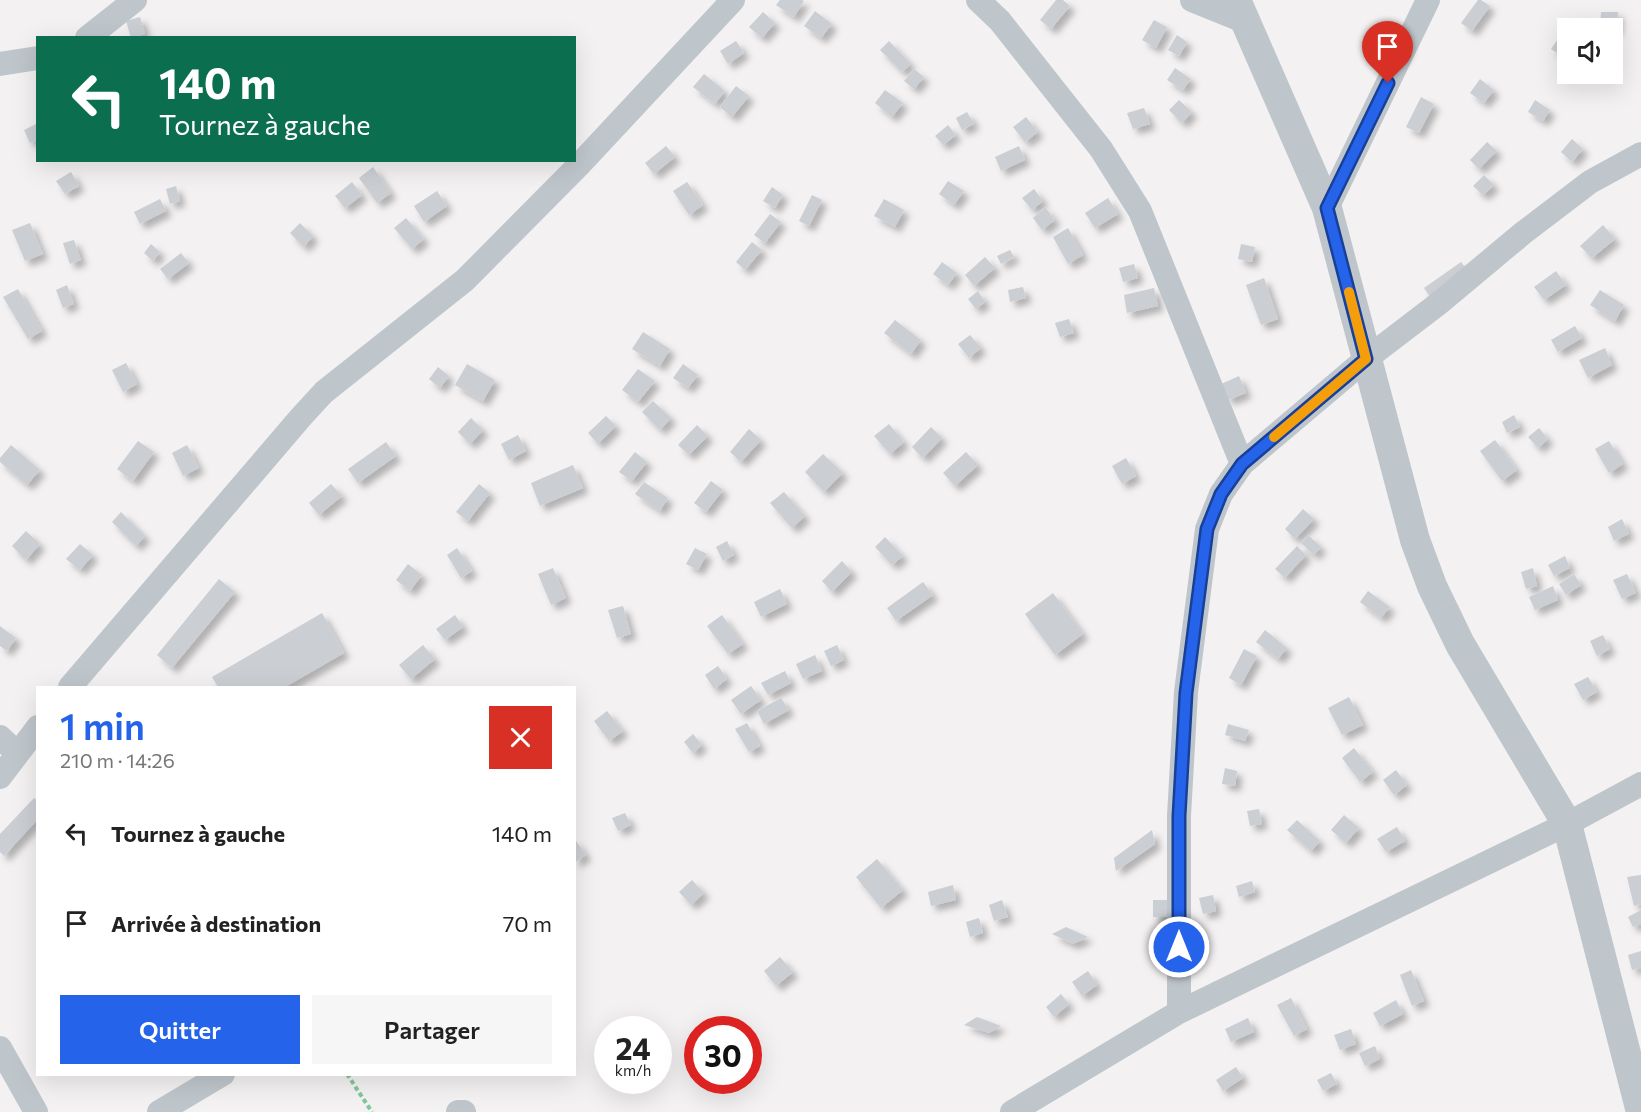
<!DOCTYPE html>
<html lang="fr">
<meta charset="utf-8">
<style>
:root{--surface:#fff;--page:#f6f6f6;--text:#222;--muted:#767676;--accent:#2563eb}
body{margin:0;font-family:Commissioner,sans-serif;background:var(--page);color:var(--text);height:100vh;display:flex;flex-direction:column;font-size:22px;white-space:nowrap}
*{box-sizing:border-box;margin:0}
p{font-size:20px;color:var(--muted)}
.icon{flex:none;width:33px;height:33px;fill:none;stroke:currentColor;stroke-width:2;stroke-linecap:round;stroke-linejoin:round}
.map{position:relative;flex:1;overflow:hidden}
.side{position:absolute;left:36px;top:686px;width:540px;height:390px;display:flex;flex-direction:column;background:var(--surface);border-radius:0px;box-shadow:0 6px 24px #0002}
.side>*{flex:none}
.hud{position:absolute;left:36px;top:36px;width:540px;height:126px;border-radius:0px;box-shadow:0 6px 24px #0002;background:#0b6e4f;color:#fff;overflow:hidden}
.buttons{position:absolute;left:1557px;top:18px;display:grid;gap:12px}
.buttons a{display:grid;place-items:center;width:66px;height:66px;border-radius:0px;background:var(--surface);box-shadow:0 6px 24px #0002;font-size:30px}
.speed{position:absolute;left:594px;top:1016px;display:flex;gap:12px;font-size:30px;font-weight:700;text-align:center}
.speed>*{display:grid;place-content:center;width:78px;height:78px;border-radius:50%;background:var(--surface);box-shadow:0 6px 24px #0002;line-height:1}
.speed small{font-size:15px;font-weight:400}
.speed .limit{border:9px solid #d22;background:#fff;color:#111}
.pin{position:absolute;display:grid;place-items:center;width:51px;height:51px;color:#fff;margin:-62px -26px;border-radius:50% 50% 50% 0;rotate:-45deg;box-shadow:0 0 6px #0007}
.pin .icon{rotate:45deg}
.me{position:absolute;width:66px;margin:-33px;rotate:0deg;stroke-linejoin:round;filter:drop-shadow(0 0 4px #0008)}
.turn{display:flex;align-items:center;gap:21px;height:126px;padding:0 24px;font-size:27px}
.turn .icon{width:78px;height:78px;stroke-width:2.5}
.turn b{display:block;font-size:42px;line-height:51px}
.round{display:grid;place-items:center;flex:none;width:63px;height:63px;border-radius:0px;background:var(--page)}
.head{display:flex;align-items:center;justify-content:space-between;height:102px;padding:0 24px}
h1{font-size:36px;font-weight:600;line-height:45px;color:var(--accent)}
.action{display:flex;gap:12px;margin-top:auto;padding:12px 24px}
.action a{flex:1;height:69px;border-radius:0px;background:var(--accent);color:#fff;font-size:24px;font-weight:600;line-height:69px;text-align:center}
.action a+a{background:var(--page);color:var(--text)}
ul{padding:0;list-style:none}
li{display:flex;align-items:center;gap:18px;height:90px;padding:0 24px}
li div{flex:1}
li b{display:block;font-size:22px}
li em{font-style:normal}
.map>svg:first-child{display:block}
</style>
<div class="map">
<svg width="1641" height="1112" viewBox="0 0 1641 1112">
<defs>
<filter id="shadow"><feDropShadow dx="5.5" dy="5.5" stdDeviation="3" flood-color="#0004"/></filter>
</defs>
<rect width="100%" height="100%" fill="#f3f1f1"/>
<!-- building -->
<path fill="#cbced3" filter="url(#shadow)" d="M780,0H802L804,1L794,17L776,5Z
M1056,0H1063L1070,6L1051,29L1040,20Z
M1478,0H1481L1490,6L1472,31L1461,23Z
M815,11L832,24L821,38L804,26Z
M763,12L775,23L762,38L749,27Z
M1601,12H1618L1617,30L1600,28Z
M140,17L145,34L131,38L126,21Z
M1154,20L1167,27L1156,48L1142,40Z
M1177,35L1187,42L1179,56L1168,50Z
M1558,39L1568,46V54L1565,58L1551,49Z
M736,41L744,53L728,64L720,51Z
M889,41L911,64L902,72L880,50Z
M1175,68L1191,79L1183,90L1167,80Z
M914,69L924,77L914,89L904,81Z
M704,74L725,91L715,104L693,87Z
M1480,79L1494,90L1484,103L1470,93Z
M736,86L749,96L732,117L720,107Z
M885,90L903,103L892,117L875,103Z
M1421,97L1434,104L1419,133L1406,127Z
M1179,100L1192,112L1182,123L1169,110Z
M1535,100L1550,110L1543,121L1528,112Z
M1144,108L1150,124L1133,129L1127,113Z
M967,112L974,124L962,130L956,118Z
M1026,117L1038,132L1025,142L1013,127Z
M38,123V140L30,143L24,130Z
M948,125L956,135L943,145L935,136Z
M1572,139L1583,149L1572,162L1561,152Z
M1487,142L1497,151L1479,169L1470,160Z
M666,146L675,157L654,174L645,163Z
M1019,146L1025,160L1001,171L995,157Z
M373,167L391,193L377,203L359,178Z
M71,172L79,186L65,194L56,181Z
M1484,175L1494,185L1483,195L1473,186Z
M948,181L964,191L954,205L939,194Z
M352,182L362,195L345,208L335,196Z
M687,182L703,205L689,215L673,191Z
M176,186L180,201L170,204L166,189Z
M772,187L783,195L775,208L763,201Z
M1034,189L1043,201L1032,210L1022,198Z
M437,191L447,206L424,222L414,206Z
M812,195L822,200L809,226L799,221Z
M1108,198L1118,214L1095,228L1085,213Z
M160,199L166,211L140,224L134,212Z
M884,199L904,210L895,227L874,216Z
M1045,207L1055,220L1042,230L1033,218Z
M770,214L781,222L765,243L754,235Z
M406,218L424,239L412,249L394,228Z
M30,223L43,254L25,261L12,230Z
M300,223L313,236L304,247L290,233Z
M1603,225L1615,239L1592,258L1580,246Z
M1068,228L1083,255L1068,264L1053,237Z
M74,240L81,260L70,264L63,243Z
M752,242L762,250L745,270L736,262Z
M151,244L160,252L153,261L144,253Z
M1241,244L1255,247L1252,262L1238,259Z
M1010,250L1014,257L1001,264L997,256Z
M181,253L189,263L168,279L160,269Z
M985,257L995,268L974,286L965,275Z
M942,262L957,273L948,285L933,274Z
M1461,262L1468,271L1431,298L1424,288Z
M1134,264L1138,278L1123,282L1119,268Z
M1556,271L1566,285L1544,300L1534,287Z
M1264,278L1278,319L1261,325L1246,285Z
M67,285L74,304L63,308L56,290Z
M1023,287L1026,298L1010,302L1008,290Z
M1154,288L1158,306L1127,313L1124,295Z
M18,289L42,331L28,339L3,297Z
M1600,290L1624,305L1615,321L1590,305Z
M978,291L985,302L976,309L968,299Z
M1069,319L1074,333L1060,337L1055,323Z
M895,320L921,340L911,354L884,333Z
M1575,326L1582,338L1558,352L1551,340Z
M643,332L670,349L660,366L632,349Z
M970,335L981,348L969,358L958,344Z
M1605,348L1612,365L1588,378L1579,360Z
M126,363L137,384L123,392L112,370Z
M467,364L495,380L483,401L455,385Z
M683,364L698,375L688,388L673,378Z
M438,367L449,376L440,388L429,379Z
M638,369L655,381L638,402L622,390Z
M1239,376L1246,393L1228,400L1221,384Z
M653,401L671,418L660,430L642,412Z
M1514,415L1520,427L1507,433L1502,422Z
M606,416L616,426L598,444L588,433Z
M471,418L483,430L470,444L458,432Z
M889,424L904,442L890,454L874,436Z
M697,425L708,436L689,455L678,445Z
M931,427L942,438L923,458L912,447Z
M1539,428L1548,439L1538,448L1528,437Z
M749,429L761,440L741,462L730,452Z
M518,435L526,451L509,460L501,444Z
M1495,440L1517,470L1502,481L1480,451Z
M138,441L154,452L133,481L117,469Z
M1609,441L1623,464L1609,473L1595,449Z
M386,442L396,456L358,483L348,469Z
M11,445L40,470L27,485L0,462V458Z
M187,445L199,468L183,476L172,453Z
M635,452L647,462L632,481L619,472Z
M966,452L978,465L955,486L943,473Z
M823,454L843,473L824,492L805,472Z
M1126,458L1136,476L1122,484L1112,466Z
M573,465L583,488L540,506L531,483Z
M711,481L723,490L706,512L694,503Z
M644,482L668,498L660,511L635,494Z
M331,484L342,496L319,515L309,503Z
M479,484L490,493L468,521L456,512Z
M784,492L805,516L792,528L770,503Z
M1303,509L1314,519L1295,539L1285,529Z
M121,512L145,536L136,546L112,522Z
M1622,519L1629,534L1614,541L1608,527Z
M26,531L40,544L26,560L12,546Z
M1308,535L1321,547L1314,555L1301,543Z
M885,537L903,556L892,565L875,547Z
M727,541L734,555L723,561L716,547Z
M80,544L93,555L80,570L66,559Z
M1297,546L1306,555L1285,578L1275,569Z
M457,548L472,571L461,578L447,555Z
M695,548L707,554L698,570L686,564Z
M1565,556L1570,568L1554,576L1548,565Z
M842,561L852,572L832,592L822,581Z
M408,564L422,575L410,591L396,580Z
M553,568L566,598L551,605L538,574Z
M1533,568L1537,586L1526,589L1521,572Z
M1574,574L1581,585L1566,595L1559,584Z
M1627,574L1636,593L1622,599L1613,580Z
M219,579L235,592L172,668L157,655Z
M923,582L933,595L896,621L887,608Z
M1553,586L1558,600L1535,610L1529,597Z
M780,589L787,604L761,617L754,602Z
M1368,591L1390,607L1381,618L1360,602Z
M1053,593L1083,634L1055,655L1025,614Z
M623,606L631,634L617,638L608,610Z
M322,613L344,653L285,687H218L212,677Z
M455,615L463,627L445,640L436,629Z
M722,615L743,644L728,654L707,626Z
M0,626L16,638L7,651L0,646Z
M1265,630L1287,648L1278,659L1256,642Z
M1603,635L1610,649L1597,656L1590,641Z
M423,645L435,659L411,679L399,665Z
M837,645L844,660L831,666L824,651Z
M1244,649L1257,656L1241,685L1229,678Z
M815,655L822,671L803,679L796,664Z
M718,666L727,679L714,689L705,675Z
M785,671L791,683L768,695L761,683Z
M1588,677L1597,692L1583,700L1574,684Z
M751,686L761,700L741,714L731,700Z
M1349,697L1363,725L1342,735L1328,708Z
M781,698L789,710L764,724L757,711Z
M607,711L623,731L609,741L594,721Z
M747,723L760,746L749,752L735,729Z
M1228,724L1249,730L1245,741L1225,735Z
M693,734L702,745L693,753L684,742Z
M1354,748L1373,772L1360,782L1342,758Z
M1225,768L1237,771L1235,786L1222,784Z
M1396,770L1407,785L1394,795L1383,780Z
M34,798L38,801V819L4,856L0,852V834Z
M1259,809L1262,824L1250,826L1247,811Z
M625,813L631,825L618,831L612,818Z
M1344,815L1359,828L1346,843L1331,830Z
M1297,820L1320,841L1311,851L1287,830Z
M1397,827L1405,841L1386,852L1377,839Z
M1152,830L1155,844L1116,871L1114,858Z
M574,838L586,855L574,863Z
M877,859L903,890L881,908L856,877Z
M1641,875V904L1634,906L1627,877Z
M692,880L704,893L691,905L679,892Z
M1252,881L1255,892L1239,897L1236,886Z
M953,885L956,900L931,906L928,892Z
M1213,895L1216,911L1203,914L1199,898Z
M1002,900L1008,917L994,921L989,905Z
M1153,900H1168V917H1153Z
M1641,910V924L1633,927L1628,917Z
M979,918L983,933L970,937L966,922Z
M1066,927L1088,937L1073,944L1052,934Z
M1641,951V968L1632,970L1628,955Z
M780,957L793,972L776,986L764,971Z
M1411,970L1424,1001L1412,1006L1400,975Z
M1088,971L1097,985L1082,996L1072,982Z
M1061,994L1069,1004L1054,1017L1046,1007Z
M1291,998L1307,1029L1294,1036L1277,1005Z
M1396,1000L1403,1014L1380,1026L1373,1013Z
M977,1017L1001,1026L989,1033L964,1025Z
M1248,1018L1254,1032L1231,1042L1225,1029Z
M1351,1029L1356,1044L1340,1050L1334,1035Z
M1375,1046L1380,1059L1365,1066L1359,1053Z
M1236,1067L1243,1078L1223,1091L1216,1080Z
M1331,1073L1337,1084L1323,1091L1317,1080Z"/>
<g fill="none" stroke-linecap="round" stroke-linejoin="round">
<!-- path -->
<path stroke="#7fc79d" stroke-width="4" stroke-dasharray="4.5 3" stroke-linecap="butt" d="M347,1074L372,1112"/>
<!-- minor -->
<path stroke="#bec6cc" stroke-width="24" d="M978,0L1000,21L1101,149L1140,211L1242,464
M1192,0L1244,21
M87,38L135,0
M0,64L38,58
M1327,208L1428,0
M70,687L301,417L324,392L465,280L580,164L733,0
M0,737L17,753
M0,777L38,727
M1179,1012V816L1186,692L1207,529L1221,494L1242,464L1366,359L1438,304L1523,233L1590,182L1641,154
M0,1048L36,1112
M159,1112L223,1074
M458,1112H464
M1012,1112L1179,1012L1567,824L1641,784"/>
<!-- tertiary -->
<path stroke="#bec6cc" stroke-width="30" d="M1236,0L1327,208L1415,540L1432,586L1460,644L1567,824L1641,1112"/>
</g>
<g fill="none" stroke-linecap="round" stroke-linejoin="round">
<defs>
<path id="route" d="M1179,947V816L1186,693L1207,529L1221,494L1242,464L1366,359L1327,208L1388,83"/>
</defs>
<!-- route casing -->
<use href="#route" stroke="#184099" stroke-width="15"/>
<!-- route -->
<use href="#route" stroke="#2563eb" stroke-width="10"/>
<!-- slow -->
<path stroke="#f59e0b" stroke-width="10" d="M1274,437L1366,359L1349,292"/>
</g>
</svg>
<div class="buttons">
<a><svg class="icon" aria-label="sound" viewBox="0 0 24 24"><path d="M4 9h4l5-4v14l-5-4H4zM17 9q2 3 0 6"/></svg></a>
</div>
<div class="speed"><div>24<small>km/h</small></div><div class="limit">30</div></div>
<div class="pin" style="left:1388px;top:83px;background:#d93025"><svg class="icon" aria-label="arrive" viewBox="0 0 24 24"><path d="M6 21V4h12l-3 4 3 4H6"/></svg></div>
<svg class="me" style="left:1179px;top:947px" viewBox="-20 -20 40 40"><circle r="17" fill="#2563eb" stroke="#fff" stroke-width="3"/><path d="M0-11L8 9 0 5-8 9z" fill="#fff"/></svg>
<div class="hud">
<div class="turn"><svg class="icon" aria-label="left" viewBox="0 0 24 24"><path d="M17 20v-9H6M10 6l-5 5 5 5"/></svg><div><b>140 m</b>Tournez à gauche</div></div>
</div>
<section class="side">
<div class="head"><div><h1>1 min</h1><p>210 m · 14:26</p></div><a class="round" style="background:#d93025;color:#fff"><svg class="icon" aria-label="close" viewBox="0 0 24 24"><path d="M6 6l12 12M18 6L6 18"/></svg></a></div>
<ul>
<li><svg class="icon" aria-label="left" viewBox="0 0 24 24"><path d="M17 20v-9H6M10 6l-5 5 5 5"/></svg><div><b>Tournez à gauche</b></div><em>140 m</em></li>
<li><svg class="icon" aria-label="arrive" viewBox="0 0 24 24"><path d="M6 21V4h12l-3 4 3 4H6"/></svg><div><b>Arrivée à destination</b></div><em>70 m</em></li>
</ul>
<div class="action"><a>Quitter</a><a>Partager</a></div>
</section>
</div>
